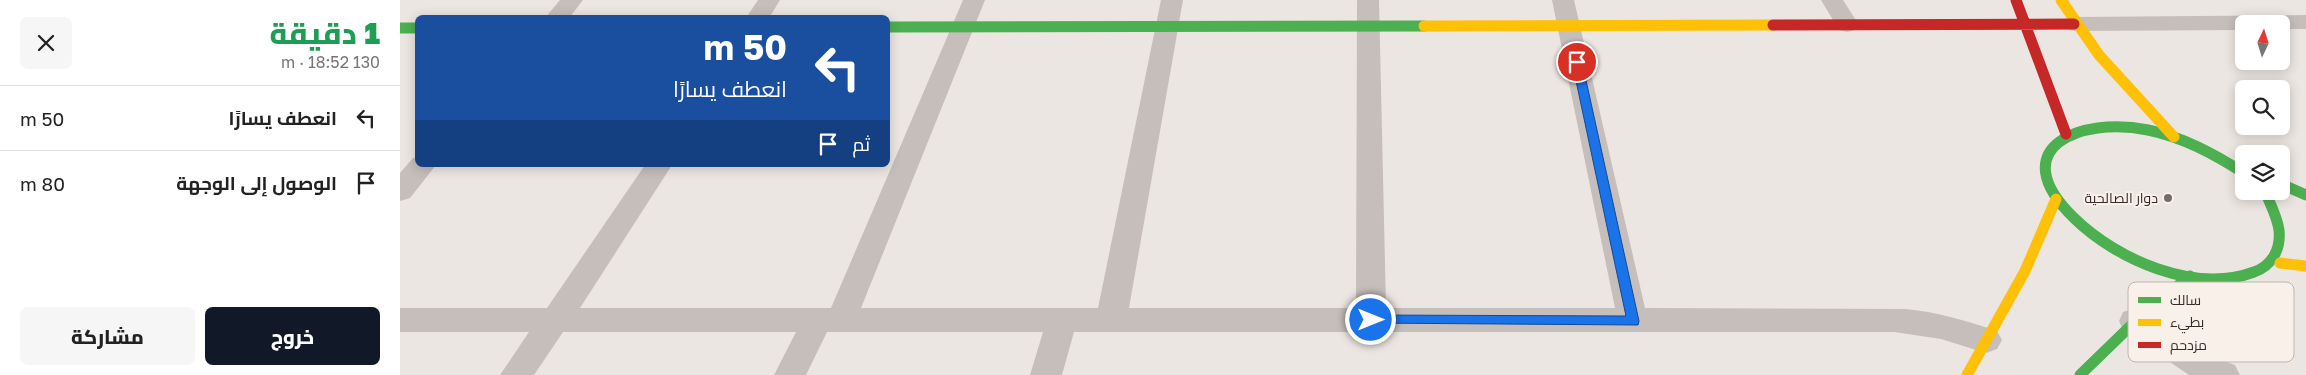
<!DOCTYPE html>
<html lang="ar">
<meta charset="utf-8">
<style>
:root{--surface:#fff;--page:#f6f6f6;--text:#222;--muted:#767676;--line:#e0e0e0;--accent:#111827}
body{margin:0;font-family:"Golos Text",Cairo,sans-serif;background:var(--page);color:var(--text);direction:rtl;height:100vh;display:flex;flex-direction:column;font-size:19px;white-space:nowrap}
*{box-sizing:border-box;margin:0}
p{font-size:16px;color:var(--muted)}
.icon{flex:none;width:28px;height:28px;fill:none;stroke:currentColor;stroke-width:2;stroke-linecap:round;stroke-linejoin:round}
.map{position:relative;flex:1;overflow:hidden;direction:ltr}
.sheet{display:flex;flex-direction:column;background:var(--surface);width:400px}
.sheet>*{flex:none}
.banner{position:absolute;left:15px;top:15px;width:475px;height:152px;border-radius:8px;box-shadow:0 2px 12px #0003;direction:rtl;background:#1a4fa0;color:#fff;overflow:hidden}
.needle{width:32px;rotate:4deg}
.buttons{position:absolute;left:1835px;top:15px;display:grid;gap:10px}
.buttons a{display:grid;place-items:center;width:55px;height:55px;border-radius:8px;background:var(--surface);box-shadow:0 2px 12px #0003;font-size:25px}
.pin{position:absolute;display:grid;place-items:center;width:42px;height:42px;color:#fff;margin:-21px;border:2px solid #fff;border-radius:50%;box-shadow:0 1px 5px #0007}
.me{position:absolute;width:55px;margin:-28px;rotate:90deg;stroke-linejoin:round;filter:drop-shadow(0 0 4px #0008)}
.turn{display:flex;align-items:center;gap:18px;height:105px;padding:0 20px;font-size:22px}
.turn .icon{width:65px;height:65px;stroke-width:2.5}
.turn b{display:block;font-size:35px;line-height:42px}
.then{display:flex;align-items:center;height:48px;padding:0 20px;background:#0003;gap:10px;font-size:19px}
.round{display:grid;place-items:center;flex:none;width:52px;height:52px;border-radius:8px;background:var(--page)}
.summary{display:flex;align-items:center;justify-content:space-between;height:85px;padding:0 20px}
h1{font-size:30px;font-weight:800;line-height:38px;color:#1e9e55}
.action{display:flex;gap:10px;margin-top:auto;padding:10px 20px}
.action a{flex:1;height:58px;border-radius:8px;background:var(--accent);color:#fff;font-size:20px;font-weight:800;line-height:58px;text-align:center}
.action a+a{background:var(--page);color:var(--text)}
ul{padding:0;list-style:none}
li{display:flex;align-items:center;gap:15px;height:65px;padding:0 20px;border-top:1px solid var(--line)}
li div{flex:1}
li b{display:block;font-size:19px}
li em{font-style:normal}
main{display:flex;flex:1;min-height:0}
.map>svg:first-child{display:block}
</style>
<main>
<div class="map">
<svg width="1906" height="375" viewBox="0 0 1906 375">
<rect width="100%" height="100%" fill="#ece6e2"/>
<g fill="none" stroke-linecap="round" stroke-linejoin="round">
<!-- street -->
<path fill="#c6beba" fill-rule="evenodd" d="M160,0H183L169,18H145Z
M358,0H380L369,18H346Z
M563,0H585L461,308H698L761,0H783L729,308H956L957,0H979L986,308H1215L1152,0H1174L1245,308L1506,309C1538,312 1567,321 1597,331L1602,340L1597,349L1586,353L1541,339L1494,332H674L662,375H630L643,332H427L406,375H374L396,332H163L134,375H100L129,332H0V308H147L245,165H272L180,308H431Z
M1421,0H1443L1459,25L1455,30L1447,32L1439,30Z
M1906,15V29H1881V24H1844V30L1674,31L1666,29L1662,24L1666,19L1674,17Z
M18,157V165H36L10,198L0,201V173L13,158Z
M1734,309L1745,312L1810,356L1835,365L1840,375H1789L1723,330L1719,321L1723,312Z"/>
<!-- fast -->
<path stroke="#4caf50" stroke-width="11" d="M488,27L1024,26
M0,28H18
M1844,173C1814,154 1783,137 1748,130C1680,116 1602,148 1674,218C1717,260 1795,294 1854,272C1872,266 1881,249 1879,230C1877,216 1870,204 1865,191
M1881,184L1906,195
M1680,375L1746,311L1790,276"/>
<!-- slow -->
<path stroke="#ffc107" stroke-width="11" d="M1661,0L1699,55L1774,137
M1024,26L1373,25
M1880,263L1906,266
M1567,375L1625,271L1656,199"/>
<!-- jam -->
<path stroke="#c62828" stroke-width="11" d="M1616,0L1666,134
M1373,25L1674,24"/>
</g>
<!-- route -->
<path fill="#1a73e8" stroke="#114b97" d="M1177,59L1182,62L1239,321L1238,325L967,323L965,320L967,316L971,315L1226,316L1172,62Z"/>
<!-- markers -->
<circle fill="#766c6a" stroke="#f9f0e9" stroke-width="2" cx="1768" cy="198" r="5"/>
<g text-anchor="middle" stroke-width="4" stroke-linejoin="round" paint-order="stroke">
<!-- poi labels -->
<g font-size="14" fill="#372b29" stroke="#f9f0e9" text-anchor="end">
<text x="1758" y="203">دوار الصالحية</text>
</g>
</g>
<!-- legend -->
<rect x="1728" y="282" width="166" height="80" rx="8" fill="#f9f0e9" stroke="#bfb5af" stroke-width="1"/>
<rect x="1738" y="297" width="23" height="6" fill="#4caf50"/>
<rect x="1738" y="319" width="23" height="7" fill="#ffc107"/>
<rect x="1738" y="342" width="23" height="6" fill="#c62828"/>
<g font-size="14" fill="#372b29">
<text x="1770" y="305">سالك</text>
<text x="1770" y="327">بطيء</text>
<text x="1770" y="350">مزدحم</text>
</g>
</svg>
<div class="buttons">
<a><svg class="needle" viewBox="-14 -14 28 28"><path d="M0-13l5 13h-10z" fill="#e53935"/><path d="M0 13l5-13h-10z" fill="#767676"/></svg></a>
<a><svg class="icon" aria-label="search" viewBox="0 0 24 24"><circle cx="10" cy="10" r="6"/><path d="M15 15l6 6"/></svg></a>
<a><svg class="icon" aria-label="layers" viewBox="0 0 24 24"><path d="M12 4l9 5-9 5-9-5zM3 14l9 5 9-5"/></svg></a>
</div>
<div class="pin" style="left:1177px;top:62px;background:#d93025"><svg class="icon" aria-label="arrive" viewBox="0 0 24 24"><path d="M6 21V4h12l-3 4 3 4H6"/></svg></div>
<svg class="me" style="left:971px;top:320px" viewBox="-20 -20 40 40"><circle r="17" fill="#1a73e8" stroke="#fff" stroke-width="3"/><path d="M0-11L8 9 0 5-8 9z" fill="#fff"/></svg>
<div class="banner">
<div class="turn"><svg class="icon" aria-label="left" viewBox="0 0 24 24"><path d="M17 20v-9H6M10 6l-5 5 5 5"/></svg><div><b>50 m</b>انعطف يسارًا</div></div>
<div class="then">ثم<svg class="icon" aria-label="arrive" viewBox="0 0 24 24"><path d="M6 21V4h12l-3 4 3 4H6"/></svg></div>
</div>
</div>
<section class="sheet">
<div class="summary"><div><h1>1 دقيقة</h1><p>130 m · 18:52</p></div><a class="round"><svg class="icon" aria-label="close" viewBox="0 0 24 24"><path d="M6 6l12 12M18 6L6 18"/></svg></a></div>
<ul>
<li><svg class="icon" aria-label="left" viewBox="0 0 24 24"><path d="M17 20v-9H6M10 6l-5 5 5 5"/></svg><div><b>انعطف يسارًا</b></div><em>50 m</em></li>
<li><svg class="icon" aria-label="arrive" viewBox="0 0 24 24"><path d="M6 21V4h12l-3 4 3 4H6"/></svg><div><b>الوصول إلى الوجهة</b></div><em>80 m</em></li>
</ul>
<div class="action"><a>خروج</a><a>مشاركة</a></div>
</section>
</main>
